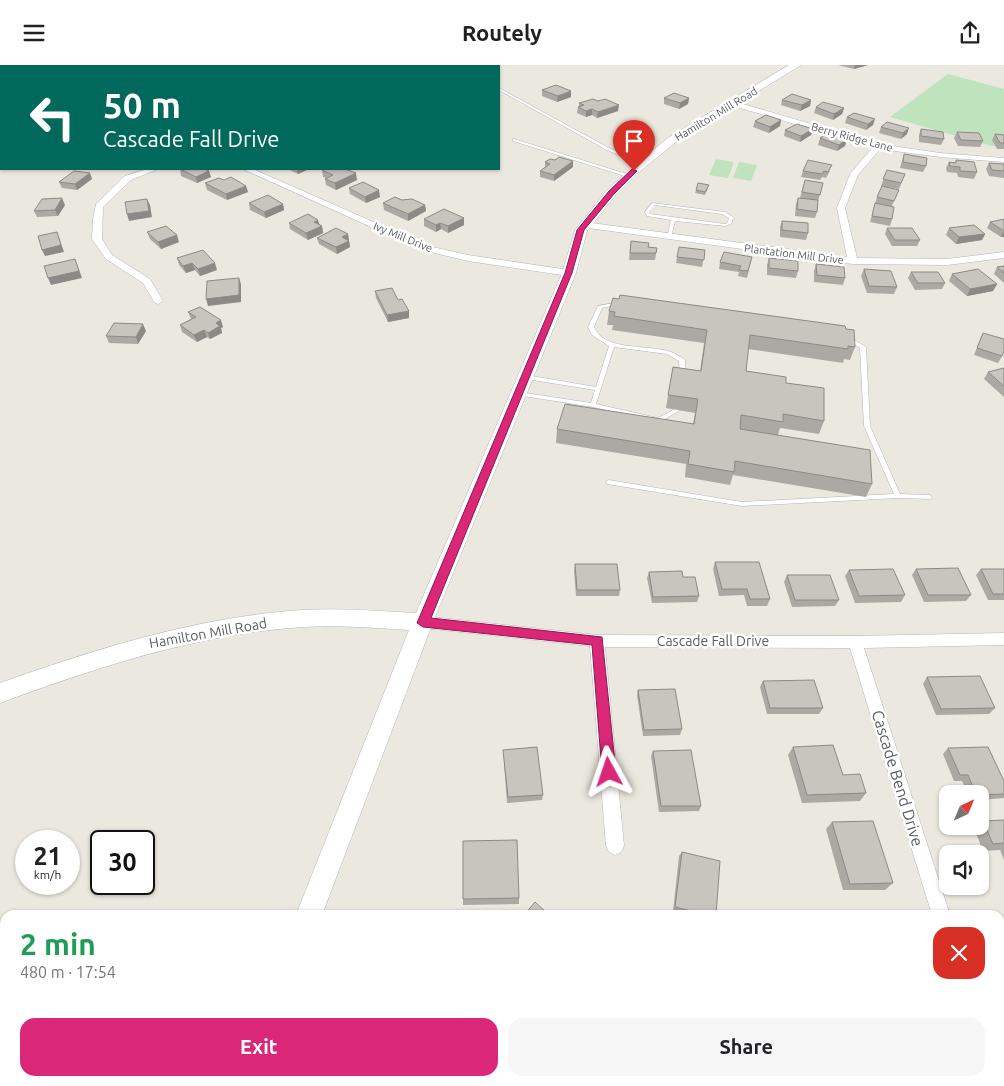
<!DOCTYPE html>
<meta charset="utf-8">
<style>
:root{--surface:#fff;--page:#f6f6f6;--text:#202124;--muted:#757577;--accent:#db2777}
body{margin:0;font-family:Ubuntu,sans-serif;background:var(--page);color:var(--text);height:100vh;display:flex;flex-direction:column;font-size:19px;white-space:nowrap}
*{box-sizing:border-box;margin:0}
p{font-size:16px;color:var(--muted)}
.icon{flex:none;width:28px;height:28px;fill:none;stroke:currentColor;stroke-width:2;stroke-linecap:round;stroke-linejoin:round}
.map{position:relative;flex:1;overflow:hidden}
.details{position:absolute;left:0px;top:845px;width:1005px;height:176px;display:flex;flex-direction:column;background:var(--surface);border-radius:15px 15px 0 0;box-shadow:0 1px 4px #0004}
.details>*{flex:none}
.top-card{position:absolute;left:0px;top:0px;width:500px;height:105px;box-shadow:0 1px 4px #0004;background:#00695c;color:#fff;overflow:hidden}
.needle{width:32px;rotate:44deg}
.tools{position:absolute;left:939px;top:720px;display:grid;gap:10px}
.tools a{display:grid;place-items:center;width:50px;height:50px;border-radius:10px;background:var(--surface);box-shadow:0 1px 4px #0004;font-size:25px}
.speed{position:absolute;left:15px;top:765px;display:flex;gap:10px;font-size:25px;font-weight:700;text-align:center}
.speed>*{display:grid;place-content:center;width:65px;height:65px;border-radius:50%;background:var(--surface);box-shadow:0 1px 4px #0004;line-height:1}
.speed small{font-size:12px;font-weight:400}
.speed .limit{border:2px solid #111;border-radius:8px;background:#fff;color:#111}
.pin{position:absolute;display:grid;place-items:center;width:42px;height:42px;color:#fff;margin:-51px -21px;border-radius:50% 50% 50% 0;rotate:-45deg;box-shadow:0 0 5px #0007}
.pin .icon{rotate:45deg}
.me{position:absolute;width:55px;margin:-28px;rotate:355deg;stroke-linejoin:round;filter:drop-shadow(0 0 4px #0008)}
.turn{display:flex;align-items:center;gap:18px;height:105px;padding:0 20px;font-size:22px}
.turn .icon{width:65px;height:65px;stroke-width:2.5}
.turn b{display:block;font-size:35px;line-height:42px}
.round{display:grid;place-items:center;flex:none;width:52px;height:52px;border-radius:15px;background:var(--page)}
.head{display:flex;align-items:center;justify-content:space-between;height:85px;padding:0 20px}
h1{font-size:30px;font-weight:700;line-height:38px;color:#1e9e55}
.button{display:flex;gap:10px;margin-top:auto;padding:10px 20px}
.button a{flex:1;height:58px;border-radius:15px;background:var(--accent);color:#fff;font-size:20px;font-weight:700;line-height:58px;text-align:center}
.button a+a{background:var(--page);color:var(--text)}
header{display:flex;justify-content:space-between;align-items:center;height:65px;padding:0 20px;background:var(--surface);font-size:22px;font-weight:700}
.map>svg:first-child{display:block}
</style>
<header><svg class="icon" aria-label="menu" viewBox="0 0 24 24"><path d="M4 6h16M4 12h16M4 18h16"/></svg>Routely<svg class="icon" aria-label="share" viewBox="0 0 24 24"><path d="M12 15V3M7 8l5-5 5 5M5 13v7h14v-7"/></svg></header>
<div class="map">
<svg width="1004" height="1021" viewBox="0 0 1004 1021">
<rect width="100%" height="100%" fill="#ebe8df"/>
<!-- green -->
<path fill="#bfe3bc" d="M948,9L1004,24V80L991,81L890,52Z
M716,94L734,97L728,113L709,110Z
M739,97L757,100L751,116L733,113Z"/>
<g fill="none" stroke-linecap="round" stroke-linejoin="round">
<!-- stream -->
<path stroke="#9edcfd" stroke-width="3" d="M17,1L21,0"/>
<defs>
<path id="lane" d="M459,0H464L465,1H461Z
M499,23L607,82L644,99L641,100L605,84L499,25Z
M514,74L630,110L631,111L628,112L513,76V74Z
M652,138L725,147L733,152L732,158L726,161L675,156L671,172L667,173L671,155L647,151L645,147ZM655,140L722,149L729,153L728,157L725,159L650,149L649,147Z
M619,237L621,238V239L602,243L594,262C604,287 649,279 671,287C676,289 681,292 685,295L686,312L683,314L680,312L679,296L667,289L614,282L596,339L658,353L675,344H679V346L659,357L593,342L517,330V328L519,327L591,338L595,325L526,314L523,312L526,310L596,322L609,281L592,270L588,262L598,241Z
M848,271L866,282L870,361L900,429L929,430L932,432L931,434L898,433L742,441L607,419L606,417L609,415L742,437L894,429L864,361L860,283L846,274L845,273Z"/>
<path id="street" d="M733,36L879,79L940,88L1004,93V97L940,92L880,84L858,110L845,143L857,193L947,194L1004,187V193L947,200L853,199L581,162V158L584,157L847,192L837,143L850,109L873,82L730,40Z
M0,70H1V74H0Z
M147,104H158L131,115L103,142L102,174L112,190L150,214L163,236L158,239L155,238L143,218L106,194L92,174L93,154L96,139L125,111Z
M243,104H253L428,181L468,190L569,205L574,208L569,211L468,196L422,185Z
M423,551L597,570L855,571L1004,568V580L864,583L950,850H932L850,583L605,582L624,781L621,787L615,790L609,787L606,781L590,581L423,563L418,561L416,557L418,553Z"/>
<path id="secondary" d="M789,0H801L676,77L638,108L615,131L587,166L576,208L433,557L322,850H296L409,565C374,563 338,560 303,562C197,569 98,602 0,638V618C98,583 198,552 302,545C340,543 378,546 416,548L562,208L575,165L607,125L630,104L668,73Z
M236,1016H266L265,1021H235Z"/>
</defs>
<!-- lane casing -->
<use href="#lane" stroke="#b2b6ba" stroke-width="1"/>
<!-- street casing -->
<use href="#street" stroke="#b2b6ba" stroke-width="1"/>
<!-- secondary casing -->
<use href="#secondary" stroke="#b3b8bc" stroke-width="1"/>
<!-- lane -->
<use href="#lane" fill="#fff" fill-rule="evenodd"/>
<!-- street -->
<use href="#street" fill="#fff" fill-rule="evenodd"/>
<!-- secondary -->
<use href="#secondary" fill="#fff" fill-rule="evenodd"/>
</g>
<!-- wall -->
<path fill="#aca9a4" d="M838,0H868L854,4Z
M542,25L571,26V32L557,37L542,31Z
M664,33H689L688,39L679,44L664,39Z
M782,35H811L810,41L800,46L781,40Z
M579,38L618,46L597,53L592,50L586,52L577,48L578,42H579Z
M816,42L844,43L842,49L833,55L814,48Z
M847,52L873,60L866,65L845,58Z
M781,55L780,61L769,68L753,62L755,56Z
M881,62L907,69L901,74L879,68Z
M813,64L811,70L800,77L784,71L785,65Z
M921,64L944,74L941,80L919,77V70Z
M957,67L983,76L980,82L958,81L954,73Z
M995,69L1004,70V84H997L992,75Z
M820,73L847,74L845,81L837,86L818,80Z
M904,89L926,101L923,107L900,103Z
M956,95L977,107L974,114L958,112L957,108L947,107L946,103L949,97L955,98Z
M545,97L573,102L554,116L540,112V106L545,102Z
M989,98L1004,99V113L989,111L986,104Z
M180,104L209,106L211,112L197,118L181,111Z
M288,104H309L298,109Z
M322,105L357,115L336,125L326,120L325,114L326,113L323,112Z
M887,105L905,109L899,124L881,121Z
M803,106H830L826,113L822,112L820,115L801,112Z
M90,108L92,114L77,125L62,123L59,117Z
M224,115L246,121L248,127L227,135L207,125L205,118Z
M805,115L823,118L818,136L817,147L815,153L795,151L796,139L798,133H800Z
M349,123L380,132L366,138L350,129Z
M708,123L705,130L695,128L696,125Z
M896,131L892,141V154L890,161L870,157L877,132Z
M402,135L425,140L426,146L408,156L384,145L383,138Z
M249,138L283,139L284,145L266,153L250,145Z
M65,140L58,151L37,152L34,146Z
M464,153V160L448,168L441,164L436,167L424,161V154Z
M1004,154V172H1001L987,163L990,157Z
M782,156L808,168L806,175L780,172V162Z
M289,158L319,160L322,161L323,168L308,175L290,164Z
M887,163L920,175L917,181H892L885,169Z
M949,163L985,169L982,175L956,179L946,170Z
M147,167L179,177L161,184L150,174Z
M348,169L350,182L337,189L319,179L317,173Z
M631,176L648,182L657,183L655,195H629Z
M679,182L705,185L702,202L676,198Z
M752,192L747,213L738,211L739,207L719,204L720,197Z
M177,193L217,205L200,211L195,205L186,208L179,200Z
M769,193L798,206L796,213L767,210V200Z
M816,199L845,213L843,220L814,217V206Z
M1004,201V218L994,209L997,202Z
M864,204L897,222L894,229L867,228L861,211Z
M911,207L945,218L942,224L915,225L908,213Z
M952,209L997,219L993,226L967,231L949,216Z
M375,226L409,246V253L388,257L376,233Z
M609,246L846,264L855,282L850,295L844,294L843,298L748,284L746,306L786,318L824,356L819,369L780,363L778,370L872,419L866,432L733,410L730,420L685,412L686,399L556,378L557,364L693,359L695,348L666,343L673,302L700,306L704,278L612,265L613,260H607Z
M188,247L223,262L221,263L222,268L210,274L207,272L197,277L182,267L180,260L191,254Z
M146,266L138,279L109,278L106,271Z
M983,268L1002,291L998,298L974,290Z
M1004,303V332L984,314L988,307Z
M715,497L770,534L767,541H747L744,530L719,531L713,504Z
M575,499L620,525L619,531H576L574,506Z
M916,504L971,530L966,536L924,537L912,510Z
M981,504H1004V535H988L976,510Z
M849,505L905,530L901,537L855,538L845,511Z
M649,507L683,512L699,531L697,537L652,538L647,513Z
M787,510L839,535L835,541L792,542L784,517Z
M927,612L995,643L989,649L936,650L923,619Z
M763,616L823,643L819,649H767L760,622Z
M638,625L682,664L680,670L643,671L637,630Z
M793,682L843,710L866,728L860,736L802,738L788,690Z
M948,683L1004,729V733L980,735V729H968L962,716H954L943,689Z
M503,685L543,730L542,735L507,738Z
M653,686L701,741L699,746L659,747L651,691Z
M1004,755V795L1000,785L983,786L974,763L976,761H980V758L983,756Z
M832,757L893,818L885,825H843L826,764Z
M682,787L716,850H688L673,846L679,791Z
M519,833V839L463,840V834Z
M853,1016H929L933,1021H857Z"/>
<!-- shaded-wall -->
<path fill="#8c8a86" d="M855,0H868L854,4Z
M571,26V32L557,37L558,31Z
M689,33L688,39L679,44L680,38Z
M811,35L810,41L800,46L802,40Z
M619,40L618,46L597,53L598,47Z
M844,43L842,49L833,55L834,49Z
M592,44V50L586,52V46Z
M875,54L873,60L866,65L868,59Z
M781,55L780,61L769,68L770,62Z
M909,63L907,69L901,74L903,68Z
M813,64L811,70L800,77L801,71Z
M847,74L845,81L837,86L839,80Z
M0,86H1V93H0Z
M573,96V102L554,116V110Z
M297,104H309L298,109Z
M209,106L211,112L197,118L196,112Z
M90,108L92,114L77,125L75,119Z
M356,108L357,115L336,125L335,118Z
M246,121L248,127L227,135L226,129Z
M379,125L380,132L366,138L365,132Z
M62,133L65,140L58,151L55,145Z
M147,134L150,140L152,152L129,156L127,149Z
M283,139L284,145L266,153L264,147Z
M425,140L426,146L408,156V149Z
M464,153V160L448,168V161Z
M318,155L320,161L314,157Z
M440,158L441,164L436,167V160Z
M322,161L323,168L308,175L306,168Z
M1004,166V172H1001Z
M57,167L64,187L45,191L42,185Z
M348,169L349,176L342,172Z
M985,169L982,175L956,179L959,172Z
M177,170L179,177L161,184L158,177Z
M349,176L350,182L337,189L336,182Z
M75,194L82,213L51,220L48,213Z
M192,198L195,205L186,208L183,201Z
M215,198L217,205L200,211L198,204Z
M239,213L241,219V237L208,241L206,234Z
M997,219L993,226L967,231L970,224Z
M409,246V253L388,257L387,250Z
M221,255L223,262L221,263L222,268L210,274L208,268L216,258Z
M143,259L146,266L138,279L136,272Z
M204,265L207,272L197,277L194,270Z
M182,1016H190L188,1021H180Z"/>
<!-- building -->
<path fill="#c8c5bf" stroke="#8c8a86" d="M556,20L571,26L558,31L542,25Z
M674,28L689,33L680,38L664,33Z
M792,29L811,35L802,40L782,35Z
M593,34L598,36L605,34L619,40L598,47L592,44L586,46L578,42L584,40L579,38Z
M823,37L844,43L834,49L816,42Z
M0,43H1V52L0,53Z
M854,48L875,54L868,59L847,52Z
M766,50L781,55L770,62L755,56Z
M887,57L909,63L903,68L881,62Z
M797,59L813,64L801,71L785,65Z
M921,64L943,67L944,74L921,71Z
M957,67L979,68L983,76L961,75Z
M828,68L847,74L839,80L820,73Z
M995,69L1004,70V78H1000Z
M0,75H1V86H0Z
M904,89L927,93L926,101L903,97Z
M559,92L573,96L554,110L540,106L550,99L545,97L550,94L555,95Z
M808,95L832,100L828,107L824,106L822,109L803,106Z
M956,95L974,97L977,107L960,106V102L950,101L949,97L956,98Z
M989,98L1004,99V106L992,105Z
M180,104H204L209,106L196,112Z
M325,104H345L356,108L335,118L325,114L333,110L322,105Z
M887,105L905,109L901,118L883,114Z
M74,106L90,108L75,119L59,117Z
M231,112L246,121L226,129L205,118L219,113L224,115Z
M805,115L823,118L820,130L802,127Z
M363,117L379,125L365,132L349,123Z
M698,118L709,120L705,127L696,125Z
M882,121L899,125L894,136L877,132Z
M268,130L283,139L264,147L249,138Z
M395,132L402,135L412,134L425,140L408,149L383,138Z
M62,133L55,145L34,146L42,134Z
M798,133L818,135L817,147L797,144Z
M147,134L149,146L127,149L125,137Z
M875,138L894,142L892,154L872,151Z
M444,144L464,153L448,161L440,158L436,160L424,154Z
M308,149L318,155L314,157L322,161L306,168L289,158Z
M1004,154V166L990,157Z
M782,156L808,158V168L782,165Z
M974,160L985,169L959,172L949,163Z
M166,161L177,170L158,177L147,167Z
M336,163L348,169L342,172L349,176L336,182L317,173Z
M887,163H912L920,175H895Z
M57,167L61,180L42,185L38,171Z
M631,176L649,178L648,182L657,183L656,188H630Z
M679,182L705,185L704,195L677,192Z
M203,185L215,198L198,204L192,198L183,201L177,193Z
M724,187L752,192L748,206L739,205L741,201L720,197Z
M769,193L798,196V206L769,203Z
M75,194L79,206L48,213L44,201Z
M816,199L844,202L845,213L817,210Z
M1004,201V208L997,202Z
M864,204L891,206L897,222L869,221Z
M978,204L997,219L970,224L952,209Z
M911,207H938L945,218H918Z
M239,213V230L206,234L207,216Z
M392,223L398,235L402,234L409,246L387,250L375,226Z
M620,230L845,261L846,264L854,265L855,282L848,281V284L750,270L746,306L786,312V318L824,323V356L783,349V357L741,350L740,364L870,385L872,419L735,396L734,407L688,399L690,386L557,364L565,339L694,359L698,334L668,330L673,302L701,306L707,265L614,251L615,247L609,246L613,233L619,234Z
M200,242L221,255L216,258L220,261L208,268L204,265L194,270L180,260L196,252L188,247Z
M114,258L143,259L136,272L106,271Z
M983,268L1004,274V286L1002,291L977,283Z
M1004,303V321L988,307Z
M715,497H759L770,534H750L747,524H722Z
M575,499H617L620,525H577Z
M958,503L971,530H928L916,504Z
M893,504L905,530L859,531L849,505Z
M981,504H1004V529H993Z
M682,506L683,512H695L699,531L653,532L649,507Z
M787,510H830L839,535H795Z
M980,611L995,643L941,644L927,612Z
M814,615L823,643H770L763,616Z
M675,624L682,664L644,665L638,625Z
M833,680L843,710L860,709L866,728L807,730L793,682Z
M537,682L543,730L508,732L503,685Z
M988,682L1004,716V729L980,730V729H976L968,710H960L948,683Z
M691,685L701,741H661L653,686Z
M1004,755V778L993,779L983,756Z
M873,756L893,818L850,819L832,757Z
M517,775L519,833L463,834V776Z
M682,787L720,796L716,850H706L675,842Z
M535,837L549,850H524Z
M136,1016H182L180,1021H151Z
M864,1016H929L933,1021H868Z"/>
<!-- route -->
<path fill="#db2777" stroke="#8e194d" d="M632,104L637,106L614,129L584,165L572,208L431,553L602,572L616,707L614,711L609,713L604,711L602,707L592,580L423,562L417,558L565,208L577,165L609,126Z"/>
<g text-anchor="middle" stroke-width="5" stroke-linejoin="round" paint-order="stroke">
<!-- far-street labels -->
<g font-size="11" fill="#585d60" stroke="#fff">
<text transform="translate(716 49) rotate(-31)" y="4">Hamilton Mill Road</text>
<text transform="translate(852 72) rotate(15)" y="4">Berry Ridge Lane</text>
<text transform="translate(403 172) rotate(22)" y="4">Ivy Mill Drive</text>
<text transform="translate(794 189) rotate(7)" y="4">Plantation Mill Drive</text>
</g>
<!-- street labels -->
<g font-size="14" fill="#585d60" stroke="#fff">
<text transform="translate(208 568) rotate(-10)" y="5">Hamilton Mill Road</text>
<text x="713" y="581">Cascade Fall Drive</text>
</g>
<!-- near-street labels -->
<g font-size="16" fill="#585d60" stroke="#fff">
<text transform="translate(898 713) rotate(73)" y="6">Cascade Bend Drive</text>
</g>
</g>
</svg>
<div class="tools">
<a><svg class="needle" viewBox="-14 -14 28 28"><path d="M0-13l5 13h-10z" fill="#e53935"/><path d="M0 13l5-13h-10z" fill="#757577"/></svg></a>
<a><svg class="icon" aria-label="sound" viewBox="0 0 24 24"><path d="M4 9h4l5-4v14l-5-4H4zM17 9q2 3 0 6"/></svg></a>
</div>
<div class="speed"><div>21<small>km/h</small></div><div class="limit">30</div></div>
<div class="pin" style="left:634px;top:106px;background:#d93025"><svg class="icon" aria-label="arrive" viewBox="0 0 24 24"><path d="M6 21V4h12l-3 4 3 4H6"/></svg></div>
<svg class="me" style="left:609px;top:707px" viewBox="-20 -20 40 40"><path d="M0-17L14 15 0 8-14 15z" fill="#db2777" stroke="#fff" stroke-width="4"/></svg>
<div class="top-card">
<div class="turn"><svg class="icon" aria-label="left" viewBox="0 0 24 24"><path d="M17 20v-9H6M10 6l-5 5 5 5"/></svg><div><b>50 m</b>Cascade Fall Drive</div></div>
</div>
<section class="details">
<div class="head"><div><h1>2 min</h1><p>480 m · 17:54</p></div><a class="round" style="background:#d93025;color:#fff"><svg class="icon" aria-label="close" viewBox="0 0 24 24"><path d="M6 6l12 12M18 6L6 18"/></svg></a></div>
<div class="button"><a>Exit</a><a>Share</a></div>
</section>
</div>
